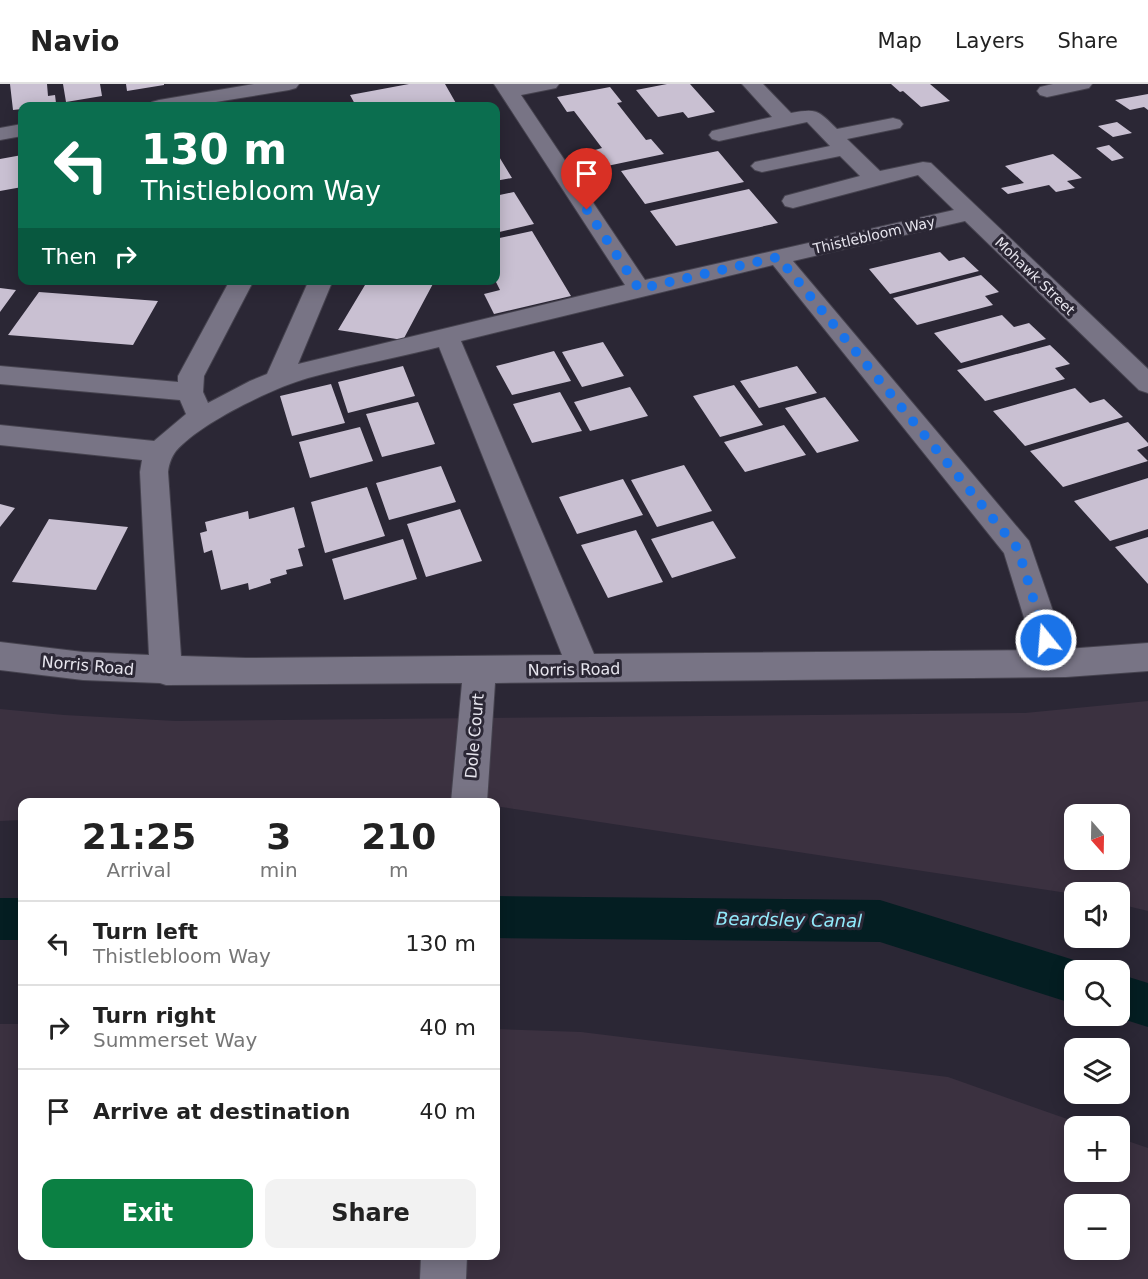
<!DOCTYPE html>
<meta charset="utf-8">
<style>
:root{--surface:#fff;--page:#f2f2f2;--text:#222;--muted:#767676;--line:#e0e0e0;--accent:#0b8043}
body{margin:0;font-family:"DejaVu Sans",sans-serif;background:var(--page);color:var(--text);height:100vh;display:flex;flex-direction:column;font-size:22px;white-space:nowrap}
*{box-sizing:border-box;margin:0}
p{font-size:20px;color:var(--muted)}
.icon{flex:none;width:33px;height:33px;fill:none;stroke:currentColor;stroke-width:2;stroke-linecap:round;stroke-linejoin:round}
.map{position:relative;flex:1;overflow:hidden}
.drawer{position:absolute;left:18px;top:714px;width:482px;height:462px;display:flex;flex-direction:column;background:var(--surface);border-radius:12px;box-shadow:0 3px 15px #0003}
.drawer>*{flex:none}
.guide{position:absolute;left:18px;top:18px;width:482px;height:183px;border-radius:12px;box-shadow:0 3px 15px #0003;background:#0b6e4f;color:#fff;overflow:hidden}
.needle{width:39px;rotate:160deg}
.tools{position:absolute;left:1064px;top:720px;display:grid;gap:12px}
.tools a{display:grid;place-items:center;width:66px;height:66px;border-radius:12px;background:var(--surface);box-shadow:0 3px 15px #0003;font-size:30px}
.pin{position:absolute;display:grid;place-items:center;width:51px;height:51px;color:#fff;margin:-62px -26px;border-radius:50% 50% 50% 0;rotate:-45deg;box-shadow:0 0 6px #0007}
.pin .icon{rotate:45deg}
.me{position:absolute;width:66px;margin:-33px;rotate:343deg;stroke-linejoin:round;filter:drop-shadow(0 0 4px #0008)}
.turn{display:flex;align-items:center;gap:21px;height:126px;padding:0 24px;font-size:27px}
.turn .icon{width:78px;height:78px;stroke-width:2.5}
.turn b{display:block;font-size:42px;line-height:51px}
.then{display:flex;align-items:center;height:57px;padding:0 24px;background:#0003;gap:12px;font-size:22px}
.eta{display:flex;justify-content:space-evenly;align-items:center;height:102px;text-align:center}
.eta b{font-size:36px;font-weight:600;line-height:42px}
.button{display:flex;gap:12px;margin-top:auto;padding:12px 24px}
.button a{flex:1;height:69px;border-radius:12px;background:var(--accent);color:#fff;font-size:24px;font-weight:600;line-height:69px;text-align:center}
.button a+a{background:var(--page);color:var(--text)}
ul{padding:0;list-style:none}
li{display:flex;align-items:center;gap:18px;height:84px;padding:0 24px;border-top:2px solid var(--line)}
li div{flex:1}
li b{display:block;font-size:22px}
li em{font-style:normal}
header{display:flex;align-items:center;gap:36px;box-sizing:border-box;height:84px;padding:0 30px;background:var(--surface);border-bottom:2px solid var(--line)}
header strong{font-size:28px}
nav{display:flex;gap:33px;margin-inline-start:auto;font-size:21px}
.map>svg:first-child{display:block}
</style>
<header>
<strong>Navio</strong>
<nav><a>Map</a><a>Layers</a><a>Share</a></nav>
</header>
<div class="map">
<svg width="1148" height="1195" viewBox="0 0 1148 1195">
<rect width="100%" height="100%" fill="#2b2735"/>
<!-- industrial -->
<path fill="#3b3140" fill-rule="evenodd" d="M1148,617V827L1119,820V808L1074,810L495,722V718H22V736L0,737V625L64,631L176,637L1025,629ZM1074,730H1119V776H1074Z
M0,940H22V1172H495V945L581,948L948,993L1087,1042H1074V1088H1119V1054L1148,1064V1195H0ZM1074,1120H1119V1166H1074Z"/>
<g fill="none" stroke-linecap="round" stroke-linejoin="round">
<!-- canal -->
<path fill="#041e22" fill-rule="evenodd" d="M495,812L880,816L1074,876L1089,883L1091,886H1074V920L880,858L495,854Z
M0,814H22V856H0Z
M1119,890L1148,899V943L1113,932H1119Z"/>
</g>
<!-- building -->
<path fill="#c9c0d2" d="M10,0H47L48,12L55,11L56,19L22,22V25L13,26Z
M63,0H100L102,12L66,18Z
M126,0H164V1L127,7Z
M409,0H445L457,21L356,22L350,11Z
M667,0H690L715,28L688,34L683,28L658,33L636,6Z
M891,0H930L950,17L921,23L903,7L900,8Z
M610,3L622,18L617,19L646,56L651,55L664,70L607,82L595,66L602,64L574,27L567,28L557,13Z
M1148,10V26L1144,23L1130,26L1115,16Z
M1117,38L1132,49L1113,53L1098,42Z
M1109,61L1124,74L1112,77L1096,64Z
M495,66L512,94L495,97Z
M718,67L744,98L645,120L621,87Z
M1053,70L1082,94L1067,97L1075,104L1056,108L1049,101L1008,110L1001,104L1024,99L1005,82Z
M22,71V103L0,107V75Z
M749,105L778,139L676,162L650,127Z
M514,108L534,140L495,149V112Z
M532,147L571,212L494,230L484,210L500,206L495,196V155Z
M940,168L949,177L964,173L979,187L890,210L869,185Z
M981,191L999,208L985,212L993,221L917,241L893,214Z
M368,196H435L403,256L338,246Z
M0,204L16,206L0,228Z
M39,208L158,217L133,261L8,251Z
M1002,231L1014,243L1029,239L1046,255L961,279L934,249Z
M603,258L624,292L582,303L562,268Z
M1050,261L1070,280L1055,284L1065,295L985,317L957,286Z
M554,267L571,297L512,311L496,282Z
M403,282L415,312L348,329L338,298Z
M797,282L817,309L759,324L740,297Z
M331,300L345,339L292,352L280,312Z
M734,301L763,341L720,353L693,312Z
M630,303L648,332L590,347L574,318Z
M1075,304L1090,319L1104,315L1123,333L1025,362L993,327Z
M560,308L582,347L532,359L513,320Z
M825,313L859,357L817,369L785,324Z
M418,318L435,360L382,373L366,330Z
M1128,338L1148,359V362L1137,366L1148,377L1063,403L1030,367Z
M784,341L806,371L745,388L724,358Z
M360,343L373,377L310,394L299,358Z
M684,381L712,427L657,443L631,396Z
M441,382L456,418L389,436L376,399Z
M1148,394V445L1110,457L1074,417Z
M623,395L643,431L577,450L559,413Z
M367,403L385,452L325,469L311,418Z
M0,420L15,424L0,443Z
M294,423L305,463L298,465L303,482L286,486L287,490L270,495L271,499L249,506L248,499L221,506L212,466L204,469L200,449L207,447L205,438L248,427L249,435Z
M460,425L482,477L426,493L407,440Z
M49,435L128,443L96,506L12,498Z
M713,437L736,474L672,494L651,455Z
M636,446L663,498L608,514L581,461Z
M1148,453V500L1115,463Z
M403,455L417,495L344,516L332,475Z"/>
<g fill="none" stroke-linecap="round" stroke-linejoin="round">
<defs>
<path id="minor" d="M254,0H299L296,4L289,6L191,22H149L152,18L159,16Z
M494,0H559L556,4L521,11L645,196L954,126L918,91L793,124L785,122L782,117L785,112L860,92L840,72L762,88L755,86L751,82L755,78L830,62L807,38L719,57L712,55L709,51L712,47L772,33L742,0H763L791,29C817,24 818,26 837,45L893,34L900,36L903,40L900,44L847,55L880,87L923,78L931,79L1148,285V309L1139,306L965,137L793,177L1029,457L1066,565L1148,559V587L1066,593L495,599L487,718H451L462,599L166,601L160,599L83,596L0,586V558L83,568L149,571L140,388L142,376L0,361V341L154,357L186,330L180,316L0,300V282L178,298V292L230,196H254L204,292L203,308L208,319L250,297L267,290L309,196H333L298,280L625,201ZM773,181L1004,469L1034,566L594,570L461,257ZM439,263L562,571L246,574L181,572L168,388C169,380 171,374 176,367C200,339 273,304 308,294C351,282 396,274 439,263Z
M1053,0H1092L1089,4L1047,13L1040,11L1037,7L1040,3Z
M22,40V52L0,56V44Z
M421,1172H467L466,1195H420Z"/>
</defs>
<!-- minor casing -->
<use href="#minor" stroke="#46434f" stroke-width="2"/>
<!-- minor -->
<use href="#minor" fill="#787485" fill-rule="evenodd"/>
</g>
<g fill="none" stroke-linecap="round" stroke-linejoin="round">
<!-- route -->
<path stroke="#1a73e8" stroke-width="10" stroke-dasharray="0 18" d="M587,126L639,205L778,173L1018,465L1046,556"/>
</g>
<g text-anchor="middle" stroke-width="6" stroke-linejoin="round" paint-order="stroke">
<!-- far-street labels -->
<g font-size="14" fill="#e7e5ee" stroke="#2b2735">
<text transform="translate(874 151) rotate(-13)" y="5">Thistlebloom Way</text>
<text transform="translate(1035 192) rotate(44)" y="5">Mohawk Street</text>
</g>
<!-- street labels -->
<g font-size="16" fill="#e7e5ee" stroke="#2b2735">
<text transform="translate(88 581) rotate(5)" y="6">Norris Road</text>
<text transform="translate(574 585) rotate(-1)" y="6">Norris Road</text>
<text transform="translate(474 652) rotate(-85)" y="6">Dole Court</text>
</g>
<!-- water labels -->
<g font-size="18" font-style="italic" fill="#91eafb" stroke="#2b2735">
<text transform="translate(789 836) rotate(1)" y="6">Beardsley Canal</text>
</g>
</g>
</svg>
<div class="tools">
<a><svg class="needle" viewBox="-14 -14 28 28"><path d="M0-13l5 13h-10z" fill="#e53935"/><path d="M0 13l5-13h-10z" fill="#767676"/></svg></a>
<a><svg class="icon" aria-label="sound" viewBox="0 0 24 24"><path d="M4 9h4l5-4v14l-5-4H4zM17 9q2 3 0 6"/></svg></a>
<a><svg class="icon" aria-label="search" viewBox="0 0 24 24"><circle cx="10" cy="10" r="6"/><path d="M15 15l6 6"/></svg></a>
<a><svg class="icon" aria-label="layers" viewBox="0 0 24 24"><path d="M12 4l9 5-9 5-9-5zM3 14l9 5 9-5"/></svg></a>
<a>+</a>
<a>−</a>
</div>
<div class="pin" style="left:587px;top:126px;background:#d93025"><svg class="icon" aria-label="arrive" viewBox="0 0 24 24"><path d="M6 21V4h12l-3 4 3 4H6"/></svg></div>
<svg class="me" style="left:1046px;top:556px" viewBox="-20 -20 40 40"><circle r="17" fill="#1a73e8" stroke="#fff" stroke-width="3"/><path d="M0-11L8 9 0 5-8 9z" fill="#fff"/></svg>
<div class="guide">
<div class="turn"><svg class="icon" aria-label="left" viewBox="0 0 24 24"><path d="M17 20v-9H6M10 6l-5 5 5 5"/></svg><div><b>130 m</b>Thistlebloom Way</div></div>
<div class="then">Then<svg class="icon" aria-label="right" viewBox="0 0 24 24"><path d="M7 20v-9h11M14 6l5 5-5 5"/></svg></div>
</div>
<section class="drawer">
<div class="eta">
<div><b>21:25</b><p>Arrival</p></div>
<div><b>3</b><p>min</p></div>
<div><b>210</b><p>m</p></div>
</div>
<ul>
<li><svg class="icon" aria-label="left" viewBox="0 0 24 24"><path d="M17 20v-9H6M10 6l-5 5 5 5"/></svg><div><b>Turn left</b><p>Thistlebloom Way</p></div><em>130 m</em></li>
<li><svg class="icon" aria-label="right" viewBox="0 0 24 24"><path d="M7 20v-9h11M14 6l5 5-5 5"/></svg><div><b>Turn right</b><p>Summerset Way</p></div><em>40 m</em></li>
<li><svg class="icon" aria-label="arrive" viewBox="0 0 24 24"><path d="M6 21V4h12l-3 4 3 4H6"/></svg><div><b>Arrive at destination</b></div><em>40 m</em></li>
</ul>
<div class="button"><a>Exit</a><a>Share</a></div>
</section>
</div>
